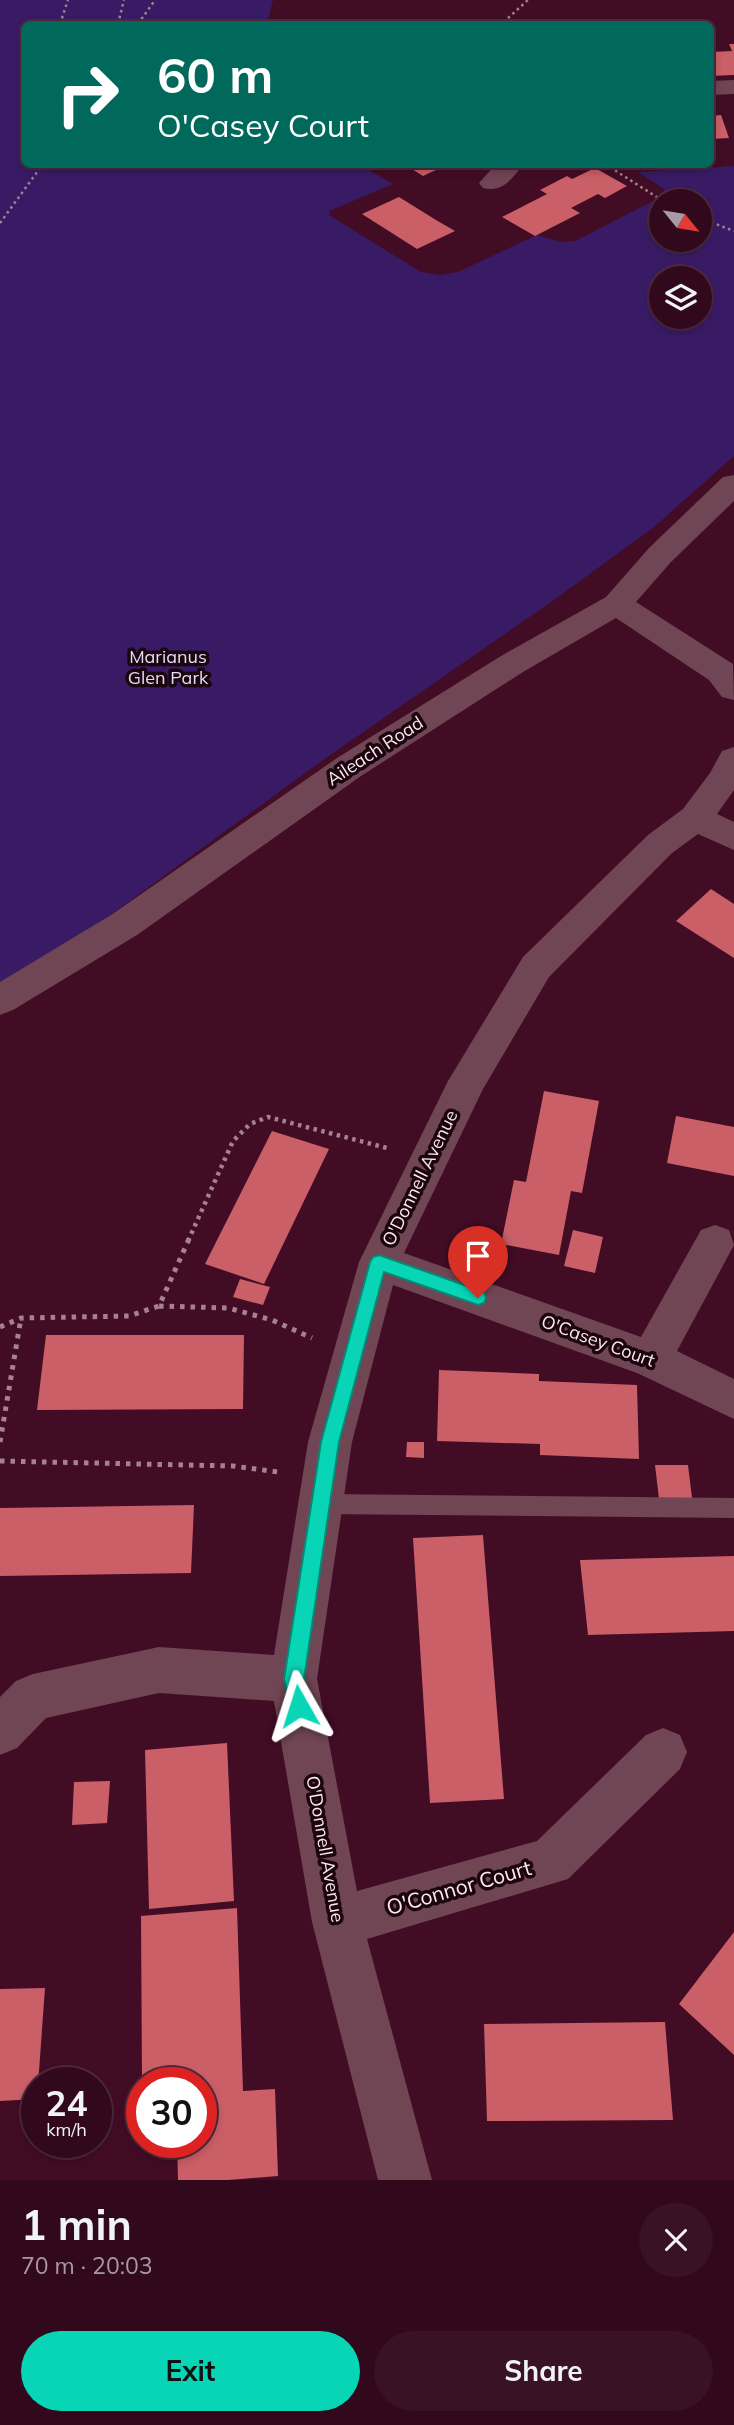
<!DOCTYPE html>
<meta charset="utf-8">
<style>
:root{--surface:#32091c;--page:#3a1225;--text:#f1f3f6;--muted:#a89aa3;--line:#4d2a3b;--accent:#08d5b5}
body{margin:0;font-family:Mulish,sans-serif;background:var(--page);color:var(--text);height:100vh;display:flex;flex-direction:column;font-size:26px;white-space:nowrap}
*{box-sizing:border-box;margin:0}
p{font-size:23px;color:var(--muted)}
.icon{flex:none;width:38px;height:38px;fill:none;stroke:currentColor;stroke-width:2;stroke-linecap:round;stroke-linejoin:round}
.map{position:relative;height:2180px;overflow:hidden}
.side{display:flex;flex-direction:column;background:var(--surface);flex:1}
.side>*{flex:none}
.top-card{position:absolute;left:21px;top:21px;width:693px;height:147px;border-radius:10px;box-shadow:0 4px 10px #0003,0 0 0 2px var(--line);background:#00695c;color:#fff;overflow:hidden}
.needle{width:46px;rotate:120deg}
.fabs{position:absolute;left:649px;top:189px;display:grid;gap:14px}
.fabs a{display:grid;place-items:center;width:63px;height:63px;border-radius:50%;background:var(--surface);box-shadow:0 4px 10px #0003,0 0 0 2px var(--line);font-size:35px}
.speed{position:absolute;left:21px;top:2067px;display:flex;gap:14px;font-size:35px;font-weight:700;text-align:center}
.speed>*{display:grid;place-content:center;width:91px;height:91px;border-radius:50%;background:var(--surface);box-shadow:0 4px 10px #0003,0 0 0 2px var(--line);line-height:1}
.speed small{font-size:18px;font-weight:400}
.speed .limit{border:10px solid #d22;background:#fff;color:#111}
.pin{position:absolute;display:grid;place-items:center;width:60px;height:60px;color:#fff;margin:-72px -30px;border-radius:50% 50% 50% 0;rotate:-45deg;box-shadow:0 0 7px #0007}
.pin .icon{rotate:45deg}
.me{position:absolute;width:77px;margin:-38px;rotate:354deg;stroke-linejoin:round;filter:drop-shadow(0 0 5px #0008)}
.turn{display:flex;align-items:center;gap:24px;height:147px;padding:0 21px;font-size:32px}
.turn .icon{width:91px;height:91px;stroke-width:2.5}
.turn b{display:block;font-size:49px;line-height:60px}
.round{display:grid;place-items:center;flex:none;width:74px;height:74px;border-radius:37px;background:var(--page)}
.headline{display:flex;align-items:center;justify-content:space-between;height:119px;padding:0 21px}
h1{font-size:42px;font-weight:700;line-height:52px}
.cta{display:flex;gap:14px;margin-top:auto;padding:14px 21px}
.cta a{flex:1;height:80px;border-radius:42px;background:var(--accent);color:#111;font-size:28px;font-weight:700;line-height:80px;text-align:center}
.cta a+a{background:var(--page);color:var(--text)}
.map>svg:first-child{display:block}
</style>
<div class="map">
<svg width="734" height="2180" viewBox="0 0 734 2180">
<rect width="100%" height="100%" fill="#420c25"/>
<!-- green -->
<path fill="#391b65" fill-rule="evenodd" d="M0,0H273L267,24H24V164L360,165L393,184L329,211V215L421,272L440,275L458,272L537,235L561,242L575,241L663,196L664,189L638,172L734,166V456L654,527L551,602L323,760L109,916L0,986ZM662,201H700V240H662ZM662,278H700V317H662Z"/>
<!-- building -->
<path fill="#ca5f67" d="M729,44H734V75L710,76V52L732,51Z
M721,115L729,138L710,139V116Z
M404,164H449L423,176Z
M595,168L627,186L605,198L598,194L571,208L580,213L535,236L502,217L547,194L540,190L567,176L572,179Z
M399,197L436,220L455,231L417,249L362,214Z
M711,889L734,904V958L676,921Z
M544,1091L599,1101L582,1193L571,1191L559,1255L501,1244L514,1180L526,1182Z
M676,1116L734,1127V1176L667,1163Z
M272,1131L329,1149L264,1284L205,1264Z
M573,1230L603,1237L595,1273L564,1266Z
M240,1279L270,1287L263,1305L233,1297Z
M46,1335H244L243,1409L37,1410Z
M439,1370L539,1374V1381L637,1385L639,1459L540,1455V1444L437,1441Z
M407,1442H424V1458L406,1457Z
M655,1465H688L692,1498L659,1499Z
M194,1505L191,1573L0,1576V1508Z
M483,1535L504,1799L430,1803L413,1538Z
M734,1556V1631L588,1635L580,1560Z
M227,1743L234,1901L149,1909L145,1750Z
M110,1781L107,1823L72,1825L74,1782Z
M237,1908L243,2091L275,2089L278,2176L228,2180H178L177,2142H201V2082H142L141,1916Z
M734,1932V2055L679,2004Z
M45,1988L37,2099L0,2101V1989Z
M665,2022L673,2120L487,2121L484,2024Z"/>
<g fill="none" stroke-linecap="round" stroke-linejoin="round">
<!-- path-far2 -->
<path stroke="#a68190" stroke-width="2.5" stroke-dasharray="2.5 3.5" stroke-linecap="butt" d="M60,24L68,0
M118,24L124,0
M138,24L155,0
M508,24V18L528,0
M605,164L663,201
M700,218L734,231
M0,223L43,164"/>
<!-- path-far1 -->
<path stroke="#a68190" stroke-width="4.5" stroke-dasharray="3.5 4.5" stroke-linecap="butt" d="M188,1241L233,1141L250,1124L268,1117L387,1148"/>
<!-- path -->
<path stroke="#a68190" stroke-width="5" stroke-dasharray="4.5 6" stroke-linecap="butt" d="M189,1239L159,1306L228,1308L272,1320L312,1338
M0,1327L21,1318L129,1316L159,1306
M0,1442L21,1318
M0,1461L233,1466L278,1472"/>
<!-- lane -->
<path fill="#704554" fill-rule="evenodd" d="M321,1494L734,1498V1518L321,1514L313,1511L310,1504L313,1497Z"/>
<!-- street -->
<path fill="#704554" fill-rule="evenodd" d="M734,80V94L710,95V81Z
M496,164H523C513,179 501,193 483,188L479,183Z
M734,475V501L671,562L636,602L733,664L734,700L722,697L709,680L616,618L523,672L361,776L137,935L13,1010L0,1015V982L111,915L337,758L501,656L606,597L649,548L723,477Z
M734,747V790L717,814L734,822V850L698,834L672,853L549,977L483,1089L404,1253L641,1337L701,1230L715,1225L729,1230L734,1245L677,1351L734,1379V1419L637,1373L393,1285L352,1442L317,1679L357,1891L537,1841L646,1735L663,1728L680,1735L687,1752L680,1769L568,1879L367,1939L432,2180H378L312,1922L274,1701L159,1693L46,1718L17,1748L0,1755V1697L16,1681L33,1674L159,1647L274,1655L308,1442L359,1262L448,1081L523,957L648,835L683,809L710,773L722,751Z"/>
</g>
<!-- route -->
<path fill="#08d5b5" stroke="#058a76" stroke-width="2" d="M379,1255L484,1292L486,1298L484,1303L478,1305L384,1272L339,1442L304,1679L309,1706L306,1713L299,1716L292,1713L284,1679L321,1442L370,1262L373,1257Z"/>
<g text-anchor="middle" stroke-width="7" stroke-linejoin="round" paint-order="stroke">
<!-- park labels -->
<g font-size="18" fill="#e2dcf4" stroke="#1b050e">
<text x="168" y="663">Marianus<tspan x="168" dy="21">Glen Park</tspan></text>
</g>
<!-- street labels -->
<g font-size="18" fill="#fee8ef" stroke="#1b050e">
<text transform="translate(375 751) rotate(-33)" y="6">Aileach Road</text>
<text transform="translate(420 1178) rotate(-64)" y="6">O'Donnell Avenue</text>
<text transform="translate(598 1341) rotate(20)" y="6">O'Casey Court</text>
<text transform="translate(325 1849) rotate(80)" y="6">O'Donnell Avenue</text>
</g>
<!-- near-street labels -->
<g font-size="21" fill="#fee8ef" stroke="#1b050e">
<text transform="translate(459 1888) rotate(-16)" y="7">O'Connor Court</text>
</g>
</g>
</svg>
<div class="fabs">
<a><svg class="needle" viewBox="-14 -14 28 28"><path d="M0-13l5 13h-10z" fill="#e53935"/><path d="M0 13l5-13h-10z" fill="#a89aa3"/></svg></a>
<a><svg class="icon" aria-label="layers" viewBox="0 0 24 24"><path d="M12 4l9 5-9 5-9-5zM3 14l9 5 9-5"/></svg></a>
</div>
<div class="speed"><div>24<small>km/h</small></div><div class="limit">30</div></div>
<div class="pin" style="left:478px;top:1298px;background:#d93025"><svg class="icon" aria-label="arrive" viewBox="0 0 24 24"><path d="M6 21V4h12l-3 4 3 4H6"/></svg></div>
<svg class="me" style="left:299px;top:1706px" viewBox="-20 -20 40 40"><path d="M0-17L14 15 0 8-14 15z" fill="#08d5b5" stroke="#fff" stroke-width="4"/></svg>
<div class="top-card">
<div class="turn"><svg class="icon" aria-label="right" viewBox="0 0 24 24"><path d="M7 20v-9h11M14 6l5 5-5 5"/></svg><div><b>60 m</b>O'Casey Court</div></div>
</div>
</div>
<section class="side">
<div class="headline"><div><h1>1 min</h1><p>70 m · 20:03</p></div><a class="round"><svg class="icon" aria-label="close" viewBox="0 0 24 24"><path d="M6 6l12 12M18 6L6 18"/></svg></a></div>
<div class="cta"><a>Exit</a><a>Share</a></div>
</section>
